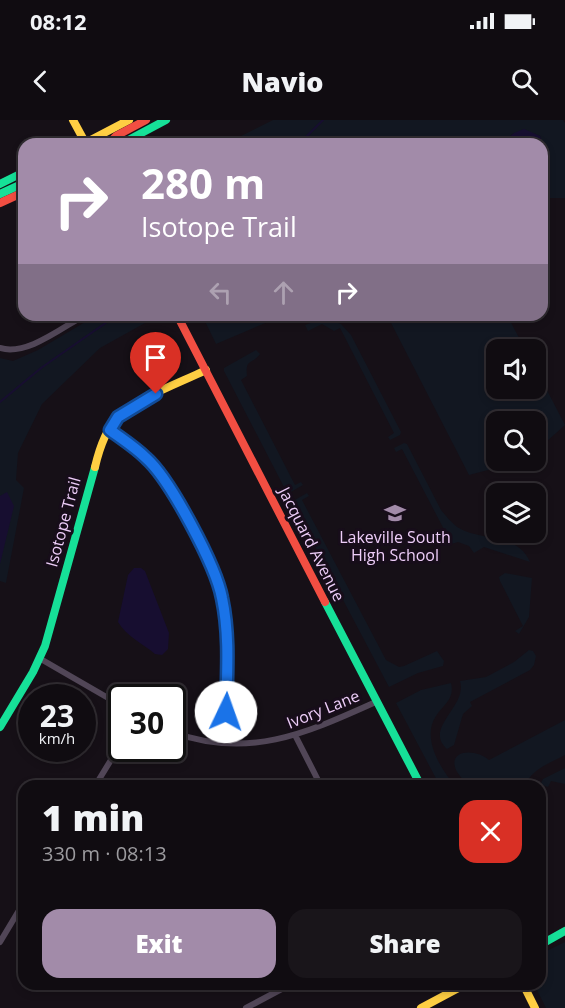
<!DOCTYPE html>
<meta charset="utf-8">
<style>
:root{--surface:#100c11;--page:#19151a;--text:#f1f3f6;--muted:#9c9b9f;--line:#302c31;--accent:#a28ba9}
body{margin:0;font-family:"Open Sans",sans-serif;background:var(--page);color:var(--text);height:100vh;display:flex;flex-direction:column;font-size:22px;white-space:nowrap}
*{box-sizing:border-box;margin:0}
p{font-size:20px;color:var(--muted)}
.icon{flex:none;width:33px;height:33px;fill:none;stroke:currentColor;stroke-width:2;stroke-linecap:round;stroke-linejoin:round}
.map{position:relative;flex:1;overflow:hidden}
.drawer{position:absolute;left:18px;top:660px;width:528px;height:210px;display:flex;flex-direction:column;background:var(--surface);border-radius:18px;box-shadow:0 3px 9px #0003,0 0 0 2px var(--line)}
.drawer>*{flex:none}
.guide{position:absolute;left:18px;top:18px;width:530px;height:183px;border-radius:18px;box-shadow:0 3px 9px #0003,0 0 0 2px var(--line);background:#a28ba9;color:#fff;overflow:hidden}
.controls{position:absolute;left:486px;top:219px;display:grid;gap:12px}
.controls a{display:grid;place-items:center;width:60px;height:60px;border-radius:12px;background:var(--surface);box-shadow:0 3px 9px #0003,0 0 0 2px var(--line);font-size:30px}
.speed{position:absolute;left:18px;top:564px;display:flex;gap:12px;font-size:30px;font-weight:700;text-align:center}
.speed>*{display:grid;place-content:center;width:78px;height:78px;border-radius:50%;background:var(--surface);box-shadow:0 3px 9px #0003,0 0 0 2px var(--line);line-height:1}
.speed small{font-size:15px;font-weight:400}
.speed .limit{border:3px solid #111;border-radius:9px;background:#fff;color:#111}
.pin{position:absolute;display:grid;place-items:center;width:51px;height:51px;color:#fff;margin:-62px -26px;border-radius:50% 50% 50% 0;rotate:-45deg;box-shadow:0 0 6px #0007}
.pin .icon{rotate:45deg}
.me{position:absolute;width:66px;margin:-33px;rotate:3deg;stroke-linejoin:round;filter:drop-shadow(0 0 4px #0008)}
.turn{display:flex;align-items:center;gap:21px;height:126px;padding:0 24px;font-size:27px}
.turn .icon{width:78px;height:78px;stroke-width:2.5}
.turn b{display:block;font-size:42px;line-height:51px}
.lanes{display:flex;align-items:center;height:57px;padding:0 24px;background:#0003;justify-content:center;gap:30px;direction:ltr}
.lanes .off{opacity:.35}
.round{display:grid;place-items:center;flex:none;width:63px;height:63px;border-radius:18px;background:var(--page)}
.head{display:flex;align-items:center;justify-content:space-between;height:102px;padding:0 24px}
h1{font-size:36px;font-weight:800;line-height:45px}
.primary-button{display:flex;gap:12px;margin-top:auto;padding:12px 24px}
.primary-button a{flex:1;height:69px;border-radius:18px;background:var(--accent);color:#fff;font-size:24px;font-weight:800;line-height:69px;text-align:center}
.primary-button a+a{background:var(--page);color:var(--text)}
.status{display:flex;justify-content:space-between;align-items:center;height:42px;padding:0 30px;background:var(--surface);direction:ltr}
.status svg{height:16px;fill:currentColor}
header{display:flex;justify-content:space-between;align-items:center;height:78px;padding:0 24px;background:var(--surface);font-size:27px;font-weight:800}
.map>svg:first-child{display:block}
</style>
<div class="status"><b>08:12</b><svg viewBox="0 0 49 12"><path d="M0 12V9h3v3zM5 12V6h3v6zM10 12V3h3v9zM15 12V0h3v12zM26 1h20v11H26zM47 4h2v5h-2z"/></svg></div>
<header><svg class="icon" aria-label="back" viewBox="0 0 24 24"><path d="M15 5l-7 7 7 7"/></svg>Navio<svg class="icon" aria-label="search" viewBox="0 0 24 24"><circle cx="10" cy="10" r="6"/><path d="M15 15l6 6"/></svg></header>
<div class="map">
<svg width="565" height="888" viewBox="0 0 565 888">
<rect width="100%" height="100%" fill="#161017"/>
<!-- green -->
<path fill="#121721" d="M273,0H563L565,3V78H542V50L546,46L540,16L514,13L501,24H225Z
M97,195H152L154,198L100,228L42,284L18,333L16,360L24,368L6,463L0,461V238L13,241L38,230Z
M202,195H284L216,224Z
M398,195H507L525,229L496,230V268H536V249L565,305L536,331V302H496V340L523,341L469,355L390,201Z
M325,198L341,204L351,215L401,312L400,315L390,320L388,317L394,313L340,208L334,211L322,204L308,211L305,205Z
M256,230L260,234C252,245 245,238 247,256L241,260L295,365L301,362L303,365L289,373L286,371L224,251V248Z
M404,323L407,324L441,390C446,396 451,402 457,407C481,422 517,412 530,442L484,427L474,433L469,426L458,422L445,426L443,423L449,419L402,329L396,332L394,328Z
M307,373L309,376L302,380L386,540L399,547L404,546L437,531L444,541L443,546L418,553L389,567L293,385V381Z
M505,453L532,458L529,497L519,514L515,511L523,506L500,461L499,457Z
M529,530L533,531L536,536L534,545L530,550L470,582L472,586L463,594L454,625L447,629C423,608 468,586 460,561L486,557L514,542Z
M451,563C455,579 444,584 436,596C421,618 441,649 455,666H440L396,583L421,570Z
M565,600V635C550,643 531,649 525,666H469C465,661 459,656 456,650C447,628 478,629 489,640Z
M565,648V664L551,661L548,667L542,665L541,663L543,659Z
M565,822V888H546L534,864H540V834Z"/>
<!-- water -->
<path fill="#170e30" d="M524,9L540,16L546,34V46L542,50V24H501L514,13Z
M7,372L14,386L0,444V376Z
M134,448H141L145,451L169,513L168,529L162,535L155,534C142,523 127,517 118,502L128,455Z"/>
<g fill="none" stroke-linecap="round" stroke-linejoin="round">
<!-- stream -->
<path stroke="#170e30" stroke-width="2" d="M299,24L323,0
M0,282L41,248L117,195"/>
<!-- street -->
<path stroke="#514657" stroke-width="6" d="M0,228C27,236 61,208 85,195
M110,310L146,338L172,371L211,446L222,475L229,530L224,622
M39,538L122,586
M172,612C249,640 307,613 376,582
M295,615L321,666
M95,666L122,622
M0,822L24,782
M246,888L291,864"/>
<!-- fast -->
<path stroke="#16e098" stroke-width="8" d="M121,24L166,0
M0,64L24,52
M0,74L24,63
M325,482L421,666
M0,607L33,552L45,526L95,347
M540,825L565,811"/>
<!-- slow -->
<path stroke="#ffcf43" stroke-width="8" d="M73,0L86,24
M83,24L129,0
M95,347C99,330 105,310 118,297C137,278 182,262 206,250
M523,864L535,888
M421,888L466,864"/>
<!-- jam -->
<path stroke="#f24e42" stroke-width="8" d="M108,24L116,16L146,0
M0,83L24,72
M177,195L325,482"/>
</g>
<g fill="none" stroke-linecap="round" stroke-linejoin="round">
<defs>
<path id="route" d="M156,274L118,297L110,310C122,319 135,327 146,338C170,359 216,446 222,478C230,516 227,553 226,592"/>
</defs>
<!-- route casing -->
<use href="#route" stroke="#114b97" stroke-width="15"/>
<!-- route -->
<use href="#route" stroke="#1a73e8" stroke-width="10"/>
</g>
<!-- icons -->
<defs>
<symbol id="school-bare" viewBox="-9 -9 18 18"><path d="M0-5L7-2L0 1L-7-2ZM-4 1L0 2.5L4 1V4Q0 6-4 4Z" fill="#a28ba9" stroke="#170d1a" stroke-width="2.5" paint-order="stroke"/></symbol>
</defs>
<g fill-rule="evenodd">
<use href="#school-bare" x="380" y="378" width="30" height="30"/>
</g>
<g text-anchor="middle" stroke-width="6" stroke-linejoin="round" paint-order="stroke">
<!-- street labels -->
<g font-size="16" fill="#edcdf8" stroke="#170d1a">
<text transform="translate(63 402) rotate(-75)" y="6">Isotope Trail</text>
<text transform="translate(312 424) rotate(63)" y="6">Jacquard Avenue</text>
<text transform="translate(323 589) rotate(-22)" y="6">Ivory Lane</text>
</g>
<!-- poi labels -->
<g font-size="16" fill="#edcdf8" stroke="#170d1a">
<text x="395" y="423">Lakeville South<tspan x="395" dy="18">High School</tspan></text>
</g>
</g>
</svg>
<div class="controls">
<a><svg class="icon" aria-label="sound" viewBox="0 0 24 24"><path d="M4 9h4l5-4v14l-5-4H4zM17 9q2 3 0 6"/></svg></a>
<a><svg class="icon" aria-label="search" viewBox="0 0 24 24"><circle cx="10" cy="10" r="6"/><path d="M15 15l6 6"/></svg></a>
<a><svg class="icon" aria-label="layers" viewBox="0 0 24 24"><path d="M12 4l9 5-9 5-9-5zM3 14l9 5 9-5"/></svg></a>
</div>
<div class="speed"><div>23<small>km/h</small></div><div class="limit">30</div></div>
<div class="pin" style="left:156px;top:274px;background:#d93025"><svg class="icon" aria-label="arrive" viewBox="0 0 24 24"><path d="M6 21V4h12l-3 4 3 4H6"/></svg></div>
<svg class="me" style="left:226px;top:592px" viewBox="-20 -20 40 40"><circle r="19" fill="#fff"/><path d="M0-13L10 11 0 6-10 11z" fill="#1a73e8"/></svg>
<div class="guide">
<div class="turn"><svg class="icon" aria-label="right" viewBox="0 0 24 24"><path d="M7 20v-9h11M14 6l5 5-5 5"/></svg><div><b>280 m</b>Isotope Trail</div></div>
<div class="lanes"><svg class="icon off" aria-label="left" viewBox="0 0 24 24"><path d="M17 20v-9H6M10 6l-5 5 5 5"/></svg><svg class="icon off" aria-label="ahead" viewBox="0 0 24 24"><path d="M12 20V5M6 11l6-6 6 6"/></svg><svg class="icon" aria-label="right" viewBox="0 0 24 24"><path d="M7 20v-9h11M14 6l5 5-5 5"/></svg></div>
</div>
<section class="drawer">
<div class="head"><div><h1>1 min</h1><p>330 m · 08:13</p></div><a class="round" style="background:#d93025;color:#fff"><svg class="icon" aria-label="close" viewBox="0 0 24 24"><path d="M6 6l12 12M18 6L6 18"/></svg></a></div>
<div class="primary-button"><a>Exit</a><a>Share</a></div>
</section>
</div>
